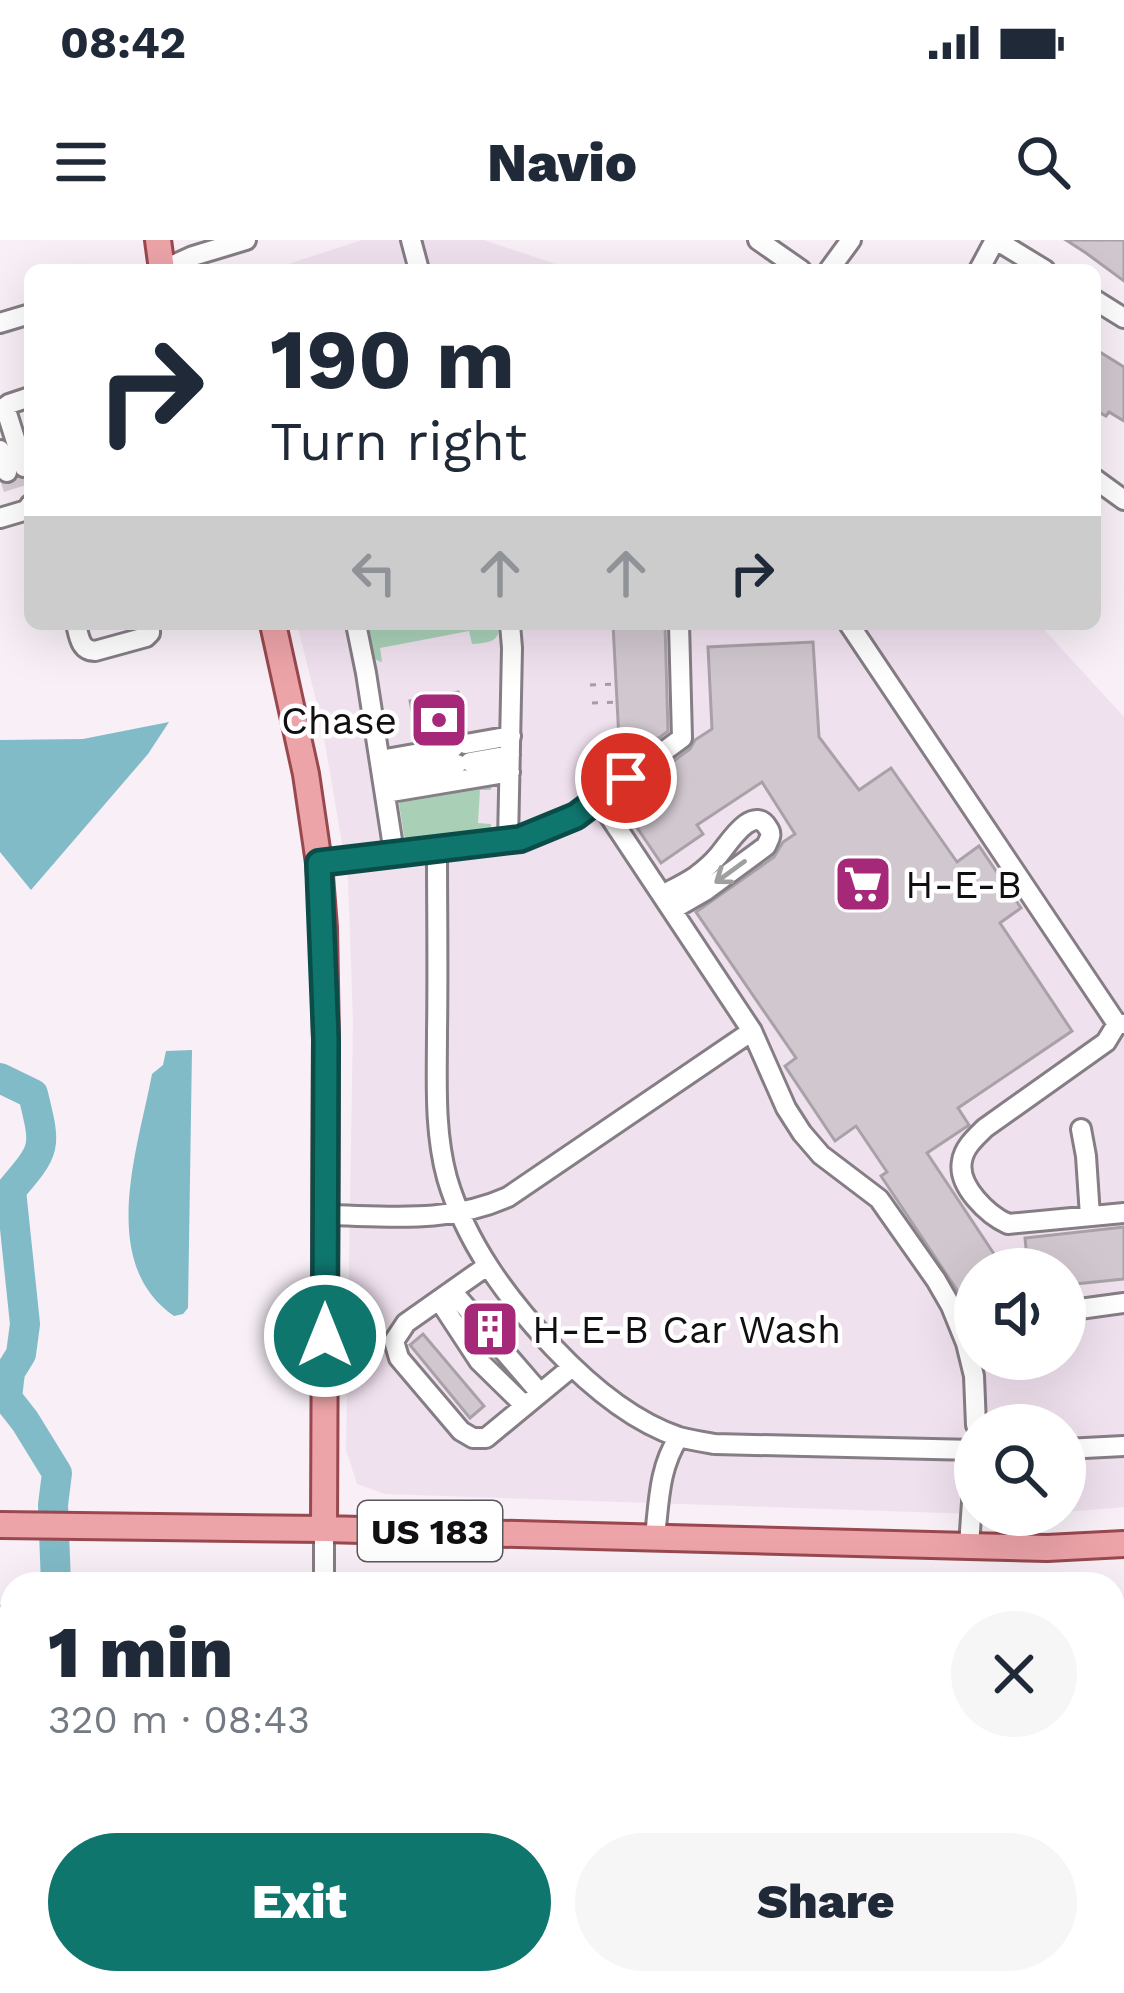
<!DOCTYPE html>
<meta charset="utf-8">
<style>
:root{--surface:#fff;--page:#f6f6f7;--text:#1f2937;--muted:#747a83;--accent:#0f766e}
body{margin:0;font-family:"Work Sans",sans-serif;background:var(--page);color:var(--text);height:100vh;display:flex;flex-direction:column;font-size:45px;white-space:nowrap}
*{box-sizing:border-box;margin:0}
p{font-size:39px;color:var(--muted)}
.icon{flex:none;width:66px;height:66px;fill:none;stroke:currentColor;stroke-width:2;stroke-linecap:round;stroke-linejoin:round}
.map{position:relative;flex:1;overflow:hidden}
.details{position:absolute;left:0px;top:1332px;width:1125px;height:423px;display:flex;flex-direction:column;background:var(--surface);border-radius:36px 36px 0 0;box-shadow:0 12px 48px #0002}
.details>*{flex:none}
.banner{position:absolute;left:24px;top:24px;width:1077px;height:366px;border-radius:18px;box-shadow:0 12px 48px #0002;background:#fff;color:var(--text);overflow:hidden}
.tools{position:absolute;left:954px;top:1008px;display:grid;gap:24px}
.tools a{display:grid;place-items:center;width:132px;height:132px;border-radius:50%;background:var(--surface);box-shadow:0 12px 48px #0002;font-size:60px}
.pin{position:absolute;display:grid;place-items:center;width:102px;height:102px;color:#fff;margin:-51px;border:6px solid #fff;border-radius:50%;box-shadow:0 3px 12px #0007}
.me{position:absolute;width:132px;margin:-66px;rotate:0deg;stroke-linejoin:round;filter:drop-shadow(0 0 9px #0008)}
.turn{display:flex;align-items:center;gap:42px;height:252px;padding:0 48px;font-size:54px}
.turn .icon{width:156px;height:156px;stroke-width:2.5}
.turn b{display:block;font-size:84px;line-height:102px}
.lanes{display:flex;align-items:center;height:114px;padding:0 48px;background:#0003;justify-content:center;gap:60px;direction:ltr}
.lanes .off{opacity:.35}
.round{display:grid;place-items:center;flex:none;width:126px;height:126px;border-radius:63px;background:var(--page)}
.summary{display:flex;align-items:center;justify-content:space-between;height:204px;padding:0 48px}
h1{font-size:72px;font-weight:800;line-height:90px}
.primary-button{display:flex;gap:24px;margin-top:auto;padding:24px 48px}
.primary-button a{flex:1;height:138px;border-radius:72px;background:var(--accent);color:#fff;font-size:48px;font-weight:800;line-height:138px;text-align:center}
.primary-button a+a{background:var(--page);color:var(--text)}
.status{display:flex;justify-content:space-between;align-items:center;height:84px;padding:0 60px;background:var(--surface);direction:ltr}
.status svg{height:33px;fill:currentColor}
header{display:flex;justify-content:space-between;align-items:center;height:156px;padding:0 48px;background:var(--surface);font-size:54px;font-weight:800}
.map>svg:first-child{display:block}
</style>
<div class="status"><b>08:42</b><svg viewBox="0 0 49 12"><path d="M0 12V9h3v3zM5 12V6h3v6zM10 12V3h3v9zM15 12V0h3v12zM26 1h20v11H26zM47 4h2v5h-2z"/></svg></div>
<header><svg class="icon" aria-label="menu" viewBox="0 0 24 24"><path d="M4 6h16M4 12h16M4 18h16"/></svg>Navio<svg class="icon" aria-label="search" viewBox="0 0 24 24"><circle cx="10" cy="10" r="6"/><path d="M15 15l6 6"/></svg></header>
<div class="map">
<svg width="1124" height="1753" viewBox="0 0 1124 1753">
<rect width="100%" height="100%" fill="#f8eff7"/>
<!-- built -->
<path fill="#f0e1ee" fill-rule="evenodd" d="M362,0H484L573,30H270Z
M297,384H1039L1124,477V1267L1065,1272V1185H975V1274L385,1254L357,1244L346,1210L353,781L348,639L321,480ZM975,1029H1065V1119H975Z"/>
<!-- green -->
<path fill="#a9d0b7" d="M365,384H484L485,388L498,387C501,403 484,403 472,404L469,391L380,408L382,422C366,419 367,398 365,384Z
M492,543L491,550H480L478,583L491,584V590L487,594L413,602L404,596L399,564L405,556Z"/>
<!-- water -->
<path fill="#81bbc7" d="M169,482L148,514L31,650L0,612V500L83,499Z
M192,810L188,1068L183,1074L174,1076C97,1023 138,909 152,834L163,825L166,811Z"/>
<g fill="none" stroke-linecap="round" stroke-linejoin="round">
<!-- river -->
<path stroke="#81bbc7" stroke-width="30" d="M0,838L33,854C46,908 47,908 11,950L25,1084L21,1114L10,1132L7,1158L25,1181L57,1233L53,1265L56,1344
M42,1753L44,1743"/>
</g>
<!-- building -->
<path fill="#d1c8cf" stroke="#a9a1a8" stroke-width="3" d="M1066,0H1124V41L1086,13Z
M1095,109L1124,127V181L1109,172L1106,176L1095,170Z
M613,384H665L668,491L659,498L619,500Z
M813,402L819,497L859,550L891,528L957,622L979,606L1021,668L1000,683L1072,791L958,868L969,885L927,913L1004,1029H975V1077L881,936L887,932L856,886L835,901L785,826L796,818L696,672L774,617L783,602L795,594L762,542L697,585L703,594L661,623L619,561L690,509L695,500L712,489L708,407Z
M458,452L466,490L418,500L410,461Z
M1124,987V1039L1065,1045V1029H1028L1025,998Z
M423,1094L484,1166L470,1178L410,1105Z"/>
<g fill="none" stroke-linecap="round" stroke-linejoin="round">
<!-- minor-tunnel -->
<path stroke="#d6cdd5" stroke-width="18" stroke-dasharray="18 9" stroke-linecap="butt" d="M24,227L30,247
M7,232L15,257"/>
<defs>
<path id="minor" d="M411,0L419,30
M758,0L801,30
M996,0L1045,30
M162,30L193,16L246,0
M829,30L851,0
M979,30L995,0
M1095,60L1124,78
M0,83L30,74
M5,167L24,227
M0,171L9,164L30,157
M0,210L7,232
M1095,239L1124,260
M0,278L27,270L30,265
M76,384C79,396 80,411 95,411L146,397L150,393V384
M356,384L366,433L394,613
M849,384L1117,784H1124
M466,504L511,496
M380,520L454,507
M470,522L510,515
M382,536L457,524
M385,553L510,532
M598,559L752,791L786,868L802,893L821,915L879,959L936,1040L951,1066L966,1103L974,1136L976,1185
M508,602L512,408L510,384
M437,609C437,670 438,731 437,792C437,841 434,890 447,938C466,1003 507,1058 553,1107C587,1143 631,1181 679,1197C690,1200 703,1202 715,1204L975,1210
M319,623L394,613L476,606L520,599L547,590L576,576L682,498L679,384
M662,655C673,649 686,643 696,636C704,630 712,623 718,616C727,606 753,562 768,588C773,595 769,599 766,606L705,651L672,670
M1117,784L1106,802L985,888C976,897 964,907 962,921C957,946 988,975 1008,984L1124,973
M1081,889L1086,916L1090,976
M325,975C389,976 448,984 508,957L752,791
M487,1026L406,1083L394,1101L399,1118L461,1191L473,1198H486L572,1127
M452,1051L540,1153
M439,1060L479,1121L525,1166
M1065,1071L1124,1063
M1065,1209L1124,1206
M324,1289V1344
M655,1297C659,1261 659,1227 679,1197
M969,1306L975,1218
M1113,1580L1124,1570
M1113,1707L1124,1696
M253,1753L254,1743
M1073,1753V1743
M1092,1753L1093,1743"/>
<path id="major" d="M158,0L162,30
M273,384L306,534L319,623L324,688L326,799L324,1289
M0,1285L324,1289L969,1306L1047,1308L1124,1304"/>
</defs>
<!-- minor casing -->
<use href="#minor" stroke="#857e85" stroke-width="24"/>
<!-- major casing -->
<use href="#major" stroke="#99484f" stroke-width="30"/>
<!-- path -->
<path stroke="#a49ea4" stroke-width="3" stroke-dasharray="6 9" stroke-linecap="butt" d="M590,445L616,444
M592,463L617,462
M1113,1642L1124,1656"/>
<!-- minor -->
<use href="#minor" stroke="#fff" stroke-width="18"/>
<!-- major -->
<use href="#major" stroke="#eda4a9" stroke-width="24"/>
<!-- rail -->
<path stroke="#454145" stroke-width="4.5" stroke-dasharray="15 15" stroke-linecap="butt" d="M0,1367H12
M1113,1377H1124
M1113,1400H1124"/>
</g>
<!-- one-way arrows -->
<defs><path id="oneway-shaft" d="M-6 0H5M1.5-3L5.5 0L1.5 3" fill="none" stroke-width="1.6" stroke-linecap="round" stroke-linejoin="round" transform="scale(3)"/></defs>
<use stroke="#a09fa0" href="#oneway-shaft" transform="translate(730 632) rotate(144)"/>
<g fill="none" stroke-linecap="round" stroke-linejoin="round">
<defs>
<path id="route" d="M325,1096L326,799L319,623L520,599L576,576L626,538"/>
</defs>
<!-- route casing -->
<use href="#route" stroke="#0a4d48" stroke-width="30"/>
<!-- route -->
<use href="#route" stroke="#0f766e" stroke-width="21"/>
</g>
<!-- icons -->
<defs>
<symbol id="bank-square" viewBox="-11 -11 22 22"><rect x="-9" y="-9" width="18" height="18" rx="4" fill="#a62879" stroke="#fff"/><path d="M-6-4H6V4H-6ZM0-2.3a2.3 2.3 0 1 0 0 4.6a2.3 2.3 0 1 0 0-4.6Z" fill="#fff"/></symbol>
<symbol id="supermarket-square" viewBox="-11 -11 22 22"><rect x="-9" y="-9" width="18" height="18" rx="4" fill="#a62879" stroke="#fff"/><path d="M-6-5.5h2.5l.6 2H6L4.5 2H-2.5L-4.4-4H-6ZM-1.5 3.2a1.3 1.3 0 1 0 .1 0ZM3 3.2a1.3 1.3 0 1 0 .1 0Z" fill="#fff"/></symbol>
<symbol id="building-square" viewBox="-11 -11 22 22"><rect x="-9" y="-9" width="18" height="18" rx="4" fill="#a62879" stroke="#fff"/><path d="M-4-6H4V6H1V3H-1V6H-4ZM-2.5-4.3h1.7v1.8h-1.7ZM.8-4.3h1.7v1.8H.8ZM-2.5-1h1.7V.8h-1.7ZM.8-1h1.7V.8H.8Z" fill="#fff"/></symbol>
</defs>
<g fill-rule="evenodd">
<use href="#bank-square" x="406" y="447" width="66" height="66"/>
<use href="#supermarket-square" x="830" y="611" width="66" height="66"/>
<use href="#building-square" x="457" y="1056" width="66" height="66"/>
</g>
<g text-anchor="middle" stroke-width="9" stroke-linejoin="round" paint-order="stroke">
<!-- shield labels -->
<rect fill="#fff" stroke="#595759" stroke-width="3" x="358" y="1261" width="144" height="60" rx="9"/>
<g font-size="36" font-weight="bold" fill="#120f12">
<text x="430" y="1304">US 183</text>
</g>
<!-- poi labels -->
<g font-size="39" fill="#120f12" stroke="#fff" text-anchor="start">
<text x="397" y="494" text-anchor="end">Chase</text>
<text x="905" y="658">H-E-B</text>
<text x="532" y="1103">H-E-B Car Wash</text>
</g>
</g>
</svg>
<div class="tools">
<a><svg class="icon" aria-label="sound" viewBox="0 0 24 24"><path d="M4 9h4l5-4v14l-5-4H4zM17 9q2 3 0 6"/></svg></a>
<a><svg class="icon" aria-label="search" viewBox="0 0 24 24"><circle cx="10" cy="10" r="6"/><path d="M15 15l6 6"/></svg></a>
</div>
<div class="pin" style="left:626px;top:538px;background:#d93025"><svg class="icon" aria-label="arrive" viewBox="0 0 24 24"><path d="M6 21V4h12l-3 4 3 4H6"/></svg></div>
<svg class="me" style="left:325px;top:1096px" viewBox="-20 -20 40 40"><circle r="17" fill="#0f766e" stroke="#fff" stroke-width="3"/><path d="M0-11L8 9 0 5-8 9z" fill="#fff"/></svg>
<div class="banner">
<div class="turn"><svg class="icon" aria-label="right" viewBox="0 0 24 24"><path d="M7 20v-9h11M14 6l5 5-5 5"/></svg><div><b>190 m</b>Turn right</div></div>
<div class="lanes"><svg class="icon off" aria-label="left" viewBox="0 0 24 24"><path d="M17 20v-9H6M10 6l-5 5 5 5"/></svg><svg class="icon off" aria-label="ahead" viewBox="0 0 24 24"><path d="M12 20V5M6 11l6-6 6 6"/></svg><svg class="icon off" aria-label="ahead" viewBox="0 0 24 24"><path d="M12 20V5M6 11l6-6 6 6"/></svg><svg class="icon" aria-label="right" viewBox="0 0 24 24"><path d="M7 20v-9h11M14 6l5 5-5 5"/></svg></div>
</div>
<section class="details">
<div class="summary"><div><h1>1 min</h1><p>320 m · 08:43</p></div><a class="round"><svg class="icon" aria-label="close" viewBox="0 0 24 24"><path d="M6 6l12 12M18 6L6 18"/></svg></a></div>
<div class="primary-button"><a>Exit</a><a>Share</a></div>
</section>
</div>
